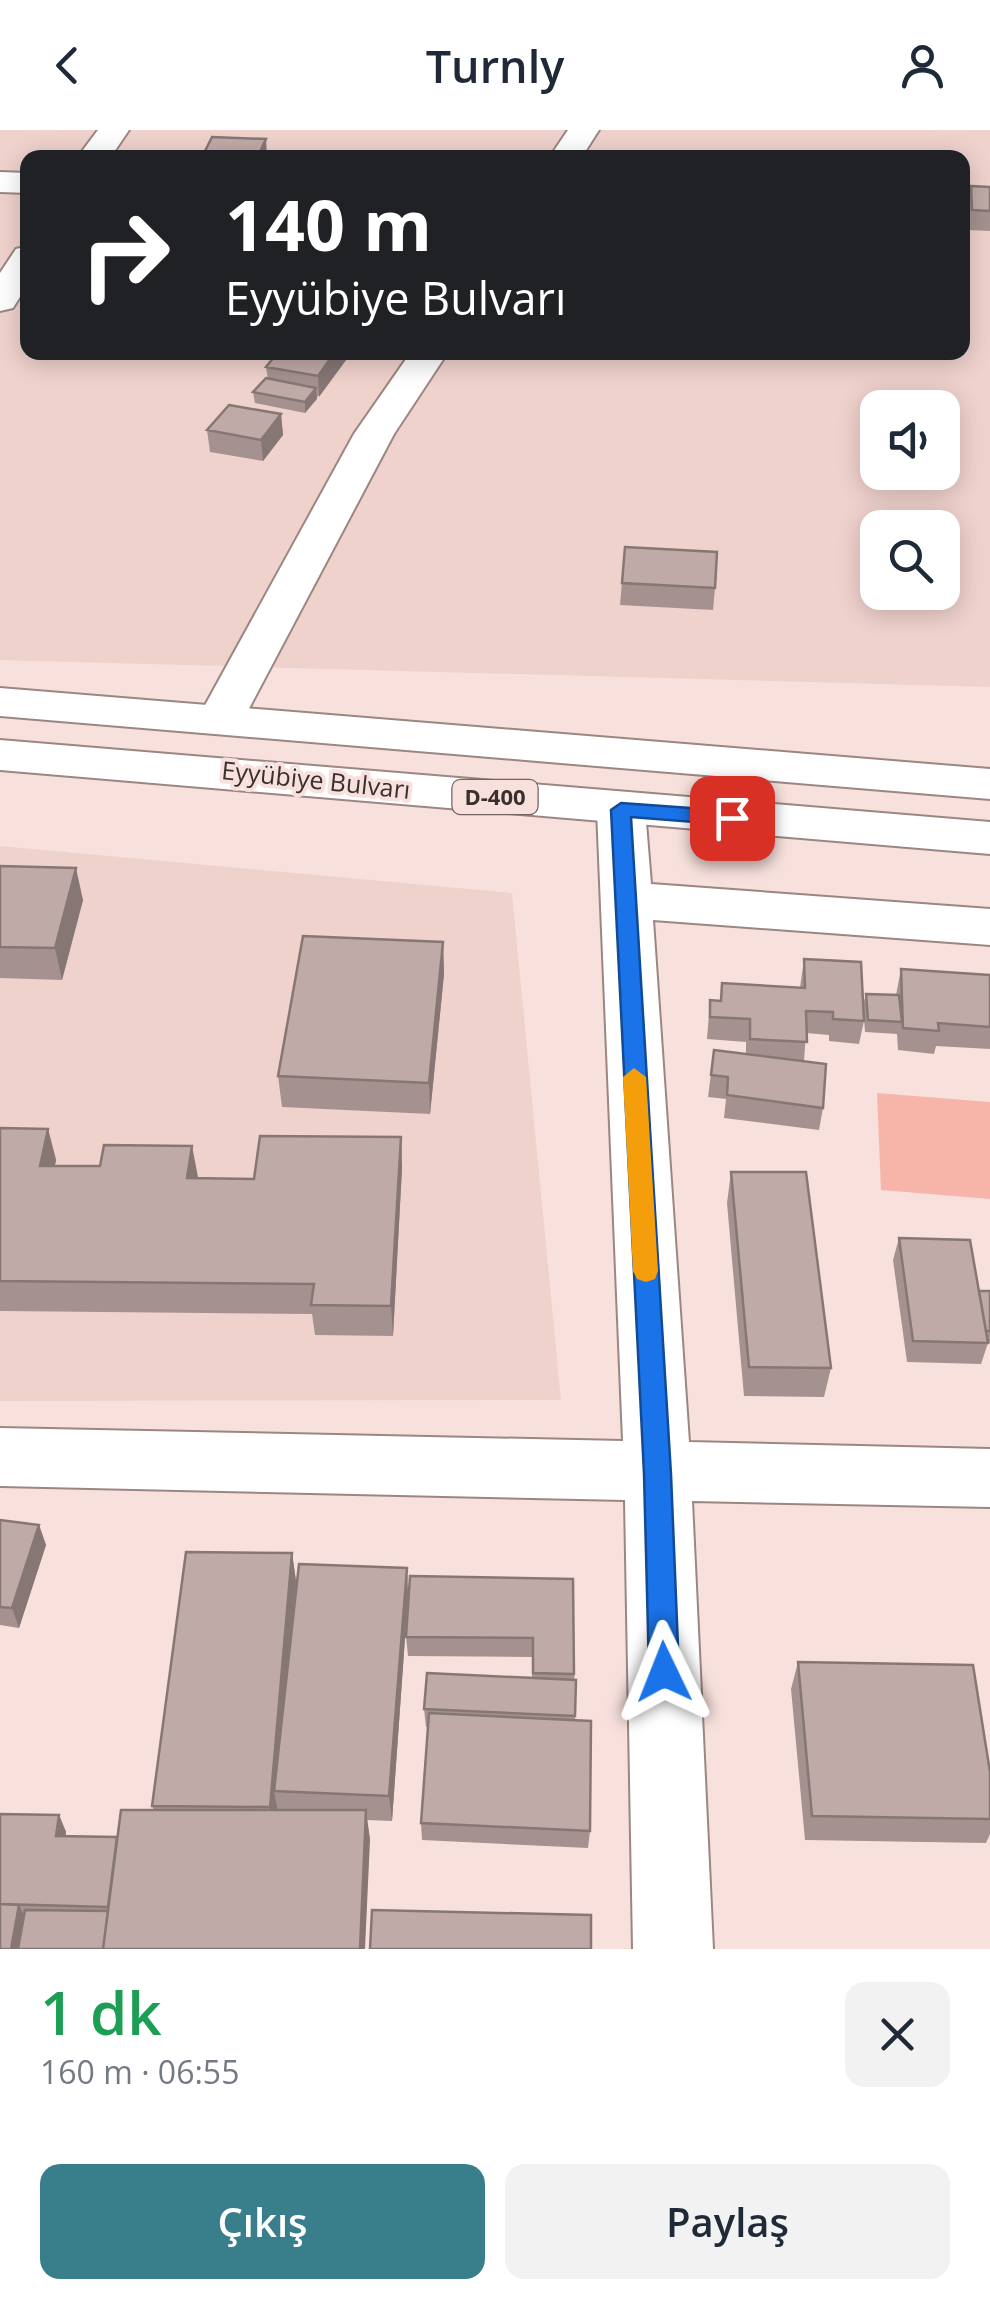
<!DOCTYPE html>
<html lang="tr">
<meta charset="utf-8">
<style>
:root{--surface:#fff;--page:#f2f2f3;--text:#1f2937;--muted:#747a83;--accent:#397e8b}
body{margin:0;font-family:"Open Sans",sans-serif;background:var(--page);color:var(--text);height:100vh;display:flex;flex-direction:column;font-size:38px;white-space:nowrap}
*{box-sizing:border-box;margin:0}
p{font-size:32px;color:var(--muted)}
.icon{flex:none;width:55px;height:55px;fill:none;stroke:currentColor;stroke-width:2;stroke-linecap:round;stroke-linejoin:round}
.map{position:relative;height:1819px;overflow:hidden}
.side{display:flex;flex-direction:column;background:var(--surface);flex:1}
.side>*{flex:none}
.hud{position:absolute;left:20px;top:20px;width:950px;height:210px;border-radius:20px;box-shadow:0 5px 25px #0003;background:#202124;color:#fff;overflow:hidden}
.buttons{position:absolute;left:860px;top:260px;display:grid;gap:20px}
.buttons a{display:grid;place-items:center;width:100px;height:100px;border-radius:20px;background:var(--surface);box-shadow:0 5px 25px #0003;font-size:50px}
.pin{position:absolute;display:grid;place-items:center;width:85px;height:85px;color:#fff;margin:-42px;border-radius:20px;box-shadow:0 5px 15px #0006}
.me{position:absolute;width:110px;margin:-55px;rotate:358deg;stroke-linejoin:round;filter:drop-shadow(0 0 8px #0008)}
.turn{display:flex;align-items:center;gap:35px;height:210px;padding:0 40px;font-size:45px}
.turn .icon{width:130px;height:130px;stroke-width:2.5}
.turn b{display:block;font-size:70px;line-height:85px}
.round{display:grid;place-items:center;flex:none;width:105px;height:105px;border-radius:20px;background:var(--page)}
.overview{display:flex;align-items:center;justify-content:space-between;height:170px;padding:0 40px}
h1{font-size:60px;font-weight:600;line-height:75px;color:#1e9e55}
.primary-button{display:flex;gap:20px;margin-top:auto;padding:20px 40px}
.primary-button a{flex:1;height:115px;border-radius:20px;background:var(--accent);color:#fff;font-size:40px;font-weight:600;line-height:115px;text-align:center}
.primary-button a+a{background:var(--page);color:var(--text)}
header{display:flex;justify-content:space-between;align-items:center;height:130px;padding:0 40px;background:var(--surface);font-size:45px;font-weight:600}
.map>svg:first-child{display:block}
</style>
<header><svg class="icon" aria-label="back" viewBox="0 0 24 24"><path d="M15 5l-7 7 7 7"/></svg>Turnly<svg class="icon" aria-label="person" viewBox="0 0 24 24"><circle cx="12" cy="8" r="4"/><path d="M4 21q1-7 8-7t8 7"/></svg></header>
<div class="map">
<svg width="990" height="1819" viewBox="0 0 990 1819">
<rect width="100%" height="100%" fill="#f8e1dd"/>
<!-- built -->
<path fill="#f0d2cd" fill-rule="evenodd" d="M0,0H990V557L0,530ZM28,28H962V222H28ZM878,278H942V342H878ZM878,398H942V462H878Z
M0,716L512,763L561,1270L0,1271Z"/>
<!-- green -->
<path fill="#f7b5aa" d="M877,963L990,972V1069L881,1060Z"/>
<g fill="none" stroke-linecap="round" stroke-linejoin="round">
<defs>
<path id="minor" d="M98,0H129L110,28H77Z
M568,0H599L581,28H549Z
M0,42L28,43V63L0,62Z
M28,116V154L13,178L0,181V143L16,119Z
M411,222H448L394,304L244,588L237,598L221,602L205,598L198,588L354,304Z
M621,664L638,669L645,680L651,754L990,779V815L653,790L689,1312L990,1319V1377L692,1371L713,1819H633L625,1370L0,1356V1298L623,1311L597,680L604,669Z"/>
<path id="trunk" d="M0,558L990,639V669L0,586Z
M0,610L990,692V724L0,640Z"/>
</defs>
<!-- minor casing -->
<use href="#minor" stroke="#9b8682" stroke-width="4"/>
<!-- trunk casing -->
<use href="#trunk" stroke="#9b8682" stroke-width="4"/>
<!-- minor -->
<use href="#minor" fill="#fff" fill-rule="evenodd"/>
<!-- trunk -->
<use href="#trunk" fill="#fff" fill-rule="evenodd"/>
</g>
<!-- wall -->
<path fill="#a59290" d="M971,56L990,57V101L969,100L968,76Z
M352,222L305,283L255,273L253,262L268,249L266,237Z
M281,284L283,305L263,331L210,322L207,300Z
M625,417L715,458L713,480L620,475Z
M0,736L83,770L62,850L0,848Z
M443,812L444,844L430,984L282,977L278,946Z
M804,829L864,891L859,914L829,911V905L806,903L804,931L823,978L819,1000L724,988L726,969L708,967L714,920L746,924V912L707,909L710,870L720,871L722,853L800,858Z
M901,839L990,845V919L936,916L934,924L898,920L897,904L865,902L863,875L866,864L896,865Z
M0,998L48,999L56,1030L55,1036L197,1048L254,1049L401,1007L402,1038L393,1206L315,1205L312,1184L0,1181Z
M731,1042L831,1238L824,1267L744,1266L727,1073Z
M899,1108L979,1161H990V1213H988L981,1234L907,1232L893,1130Z
M0,1390L39,1395L46,1415L19,1498L0,1495Z
M292,1423L296,1451L407,1438L408,1466L392,1691L367,1690L370,1710L0,1819L59,1685L66,1702V1706L117,1707L154,1680L152,1676Z
M573,1449L575,1590L590,1701L588,1718L422,1710L421,1693L428,1597H426L424,1579L532,1548V1527L408,1526L406,1507Z
M798,1532L990,1642V1704L986,1713L805,1710L791,1559Z"/>
<!-- shaded-wall -->
<path fill="#867775" d="M266,9L267,28H257Z
M335,222H352L319,267L318,246Z
M316,258L317,269L305,283V272Z
M281,284L283,305L263,331L261,310Z
M76,738L83,770L62,850L55,818Z
M443,812L444,844L430,984L429,953Z
M48,999L56,1030L48,1067L40,1036Z
M401,1007L402,1038L393,1206L391,1176Z
M192,1016L198,1047L192,1079L187,1048Z
M39,1395L46,1415L19,1498L12,1478Z
M292,1423L296,1451L274,1661L277,1677L275,1702L270,1677Z
M407,1438L408,1466L392,1691L389,1666Z
M366,1680L370,1710L365,1819H360Z
M59,1685L66,1702L63,1723L56,1706Z
M19,1775L30,1798L27,1819H11Z"/>
<!-- building -->
<path fill="#c0aaa7" stroke="#867775" stroke-width="2.5" d="M212,7L266,9L257,28L202,27Z
M971,56L990,57V81L972,80Z
M278,222H335L318,246L266,237Z
M266,248L316,258L305,272L253,262Z
M229,275L281,284L261,310L207,300Z
M625,417L717,422L715,458L622,453Z
M0,736L76,738L55,818L0,817Z
M303,806L443,812L429,953L278,946Z
M804,829L861,832L864,891L833,889V882L806,881L807,912L750,909V889L710,887V870L721,871L722,853L805,858Z
M901,839L990,845V897L938,893L939,901L903,898Z
M866,864L899,865L902,892L868,890Z
M714,920L826,934L823,978L727,965L728,947L711,945Z
M0,998L48,999L40,1036H100L104,1015L192,1016L187,1048L254,1049L260,1006L401,1007L391,1176L311,1175L314,1154L0,1151Z
M731,1042H806L831,1238L749,1237Z
M899,1108L970,1110L988,1213L913,1211Z
M979,1161H990V1201H986Z
M0,1390L39,1395L12,1478L0,1477Z
M186,1422L292,1423L270,1677L152,1676Z
M299,1434L407,1438L389,1666L274,1661Z
M410,1446L573,1449L574,1544L533,1543V1508L406,1507Z
M798,1532L973,1535L990,1642V1689L812,1686Z
M427,1543L576,1550L575,1586L424,1579Z
M429,1583L591,1591L590,1701L421,1693Z
M121,1680H366L360,1819H103Z
M0,1684L59,1685L56,1706L117,1707L108,1777L0,1774Z
M0,1774L19,1775L11,1819H0Z
M25,1780L108,1781L103,1819H18Z
M372,1780L591,1785V1819H370Z"/>
<!-- route -->
<path fill="#1a73e8" stroke="#114b97" stroke-width="2.5" d="M621,673L732,681L742,688L732,695L631,687L671,1344L679,1542L674,1552L664,1556L653,1552L649,1542L644,1344L611,680Z"/>
<!-- slow -->
<path fill="#f59e0b" d="M634,938L646,947L658,1141L655,1149L646,1152L637,1149L633,1141L623,947Z"/>
<g text-anchor="middle" stroke-width="8" stroke-linejoin="round" paint-order="stroke">
<!-- shield labels -->
<rect fill="#f8e1dd" stroke="#726562" stroke-width="2.5" x="452.5" y="650" width="85" height="34" rx="8"/>
<g font-size="22" font-weight="bold" fill="#39302e">
<text x="495" y="675">D-400</text>
</g>
<!-- street labels -->
<g font-size="25" fill="#39302e" stroke="#f8e1dd">
<text transform="translate(316 650) rotate(6)" y="9">Eyyübiye Bulvarı</text>
</g>
</g>
</svg>
<div class="buttons">
<a><svg class="icon" aria-label="sound" viewBox="0 0 24 24"><path d="M4 9h4l5-4v14l-5-4H4zM17 9q2 3 0 6"/></svg></a>
<a><svg class="icon" aria-label="search" viewBox="0 0 24 24"><circle cx="10" cy="10" r="6"/><path d="M15 15l6 6"/></svg></a>
</div>
<div class="pin" style="left:732px;top:688px;background:#d93025"><svg class="icon" aria-label="arrive" viewBox="0 0 24 24"><path d="M6 21V4h12l-3 4 3 4H6"/></svg></div>
<svg class="me" style="left:664px;top:1542px" viewBox="-20 -20 40 40"><path d="M0-17L14 15 0 8-14 15z" fill="#1a73e8" stroke="#fff" stroke-width="4"/></svg>
<div class="hud">
<div class="turn"><svg class="icon" aria-label="right" viewBox="0 0 24 24"><path d="M7 20v-9h11M14 6l5 5-5 5"/></svg><div><b>140 m</b>Eyyübiye Bulvarı</div></div>
</div>
</div>
<section class="side">
<div class="overview"><div><h1>1 dk</h1><p>160 m · 06:55</p></div><a class="round"><svg class="icon" aria-label="close" viewBox="0 0 24 24"><path d="M6 6l12 12M18 6L6 18"/></svg></a></div>
<div class="primary-button"><a>Çıkış</a><a>Paylaş</a></div>
</section>
